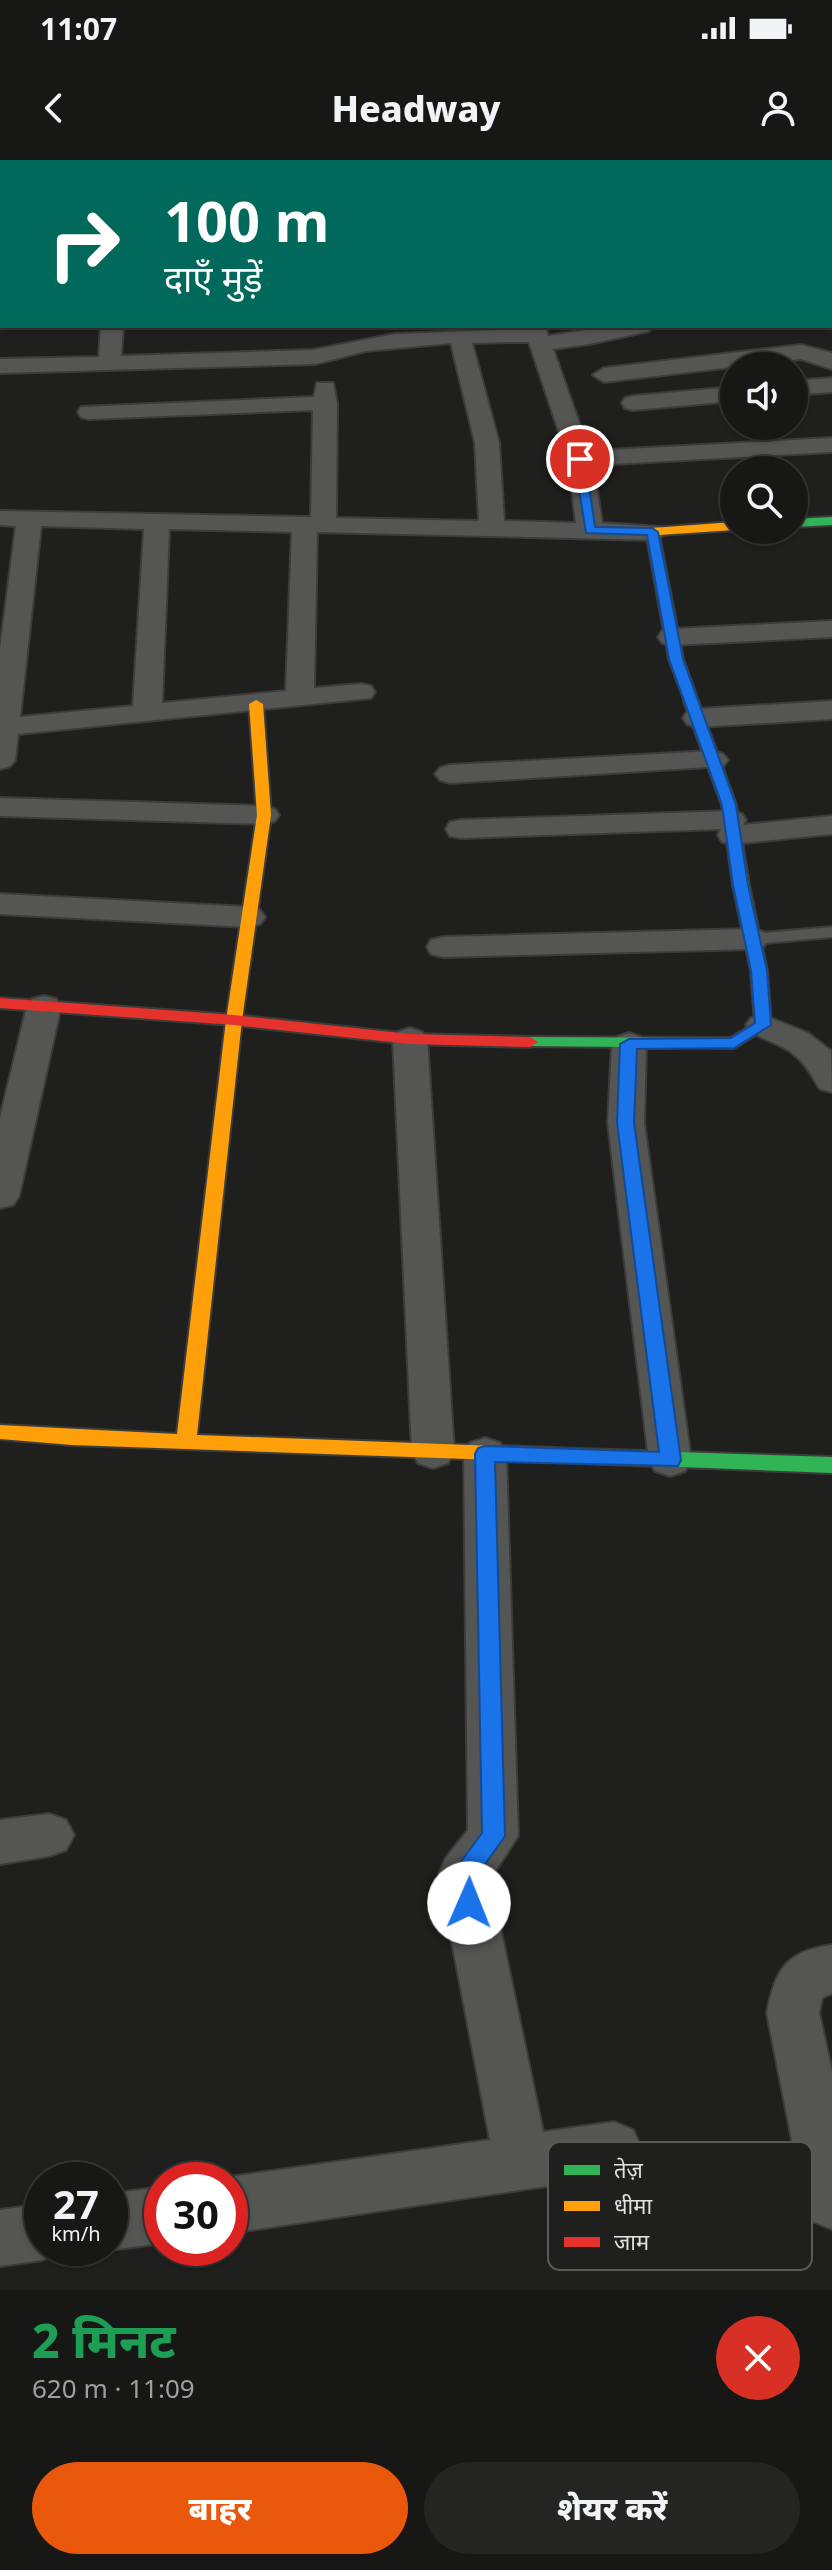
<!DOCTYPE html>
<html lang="hi">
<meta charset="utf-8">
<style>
:root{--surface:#171716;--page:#242423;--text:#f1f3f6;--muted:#9e9fa1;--line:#363635;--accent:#ea580c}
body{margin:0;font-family:"Noto Sans","Noto Sans Devanagari",sans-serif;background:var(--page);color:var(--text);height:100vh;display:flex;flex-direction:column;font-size:30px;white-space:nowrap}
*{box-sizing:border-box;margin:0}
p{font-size:26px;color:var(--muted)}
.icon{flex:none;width:44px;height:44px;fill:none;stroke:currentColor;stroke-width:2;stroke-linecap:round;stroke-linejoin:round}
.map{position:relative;height:2130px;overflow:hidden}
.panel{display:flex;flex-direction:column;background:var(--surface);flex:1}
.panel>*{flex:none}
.top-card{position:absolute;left:0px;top:0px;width:832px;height:168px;box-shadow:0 2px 6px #0004,0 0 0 2px var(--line);background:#00695c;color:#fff;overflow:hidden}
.tools{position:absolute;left:720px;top:192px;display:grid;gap:16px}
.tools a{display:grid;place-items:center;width:88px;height:88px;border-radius:50%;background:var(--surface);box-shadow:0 2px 6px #0004,0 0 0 2px var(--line);font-size:40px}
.speed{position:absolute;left:24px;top:2002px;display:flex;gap:16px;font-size:40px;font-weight:700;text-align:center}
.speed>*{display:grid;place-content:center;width:104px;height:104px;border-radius:50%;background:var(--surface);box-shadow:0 2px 6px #0004,0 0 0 2px var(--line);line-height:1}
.speed small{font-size:20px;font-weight:400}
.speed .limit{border:12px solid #d22;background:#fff;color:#111}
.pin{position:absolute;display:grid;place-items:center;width:68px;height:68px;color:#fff;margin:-34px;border:4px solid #fff;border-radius:50%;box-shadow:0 2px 8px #0007}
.me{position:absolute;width:88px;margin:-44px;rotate:1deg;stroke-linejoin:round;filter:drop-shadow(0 0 6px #0008)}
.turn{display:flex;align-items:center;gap:28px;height:168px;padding:0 32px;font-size:36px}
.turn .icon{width:104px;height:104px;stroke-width:2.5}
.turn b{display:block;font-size:56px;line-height:68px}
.round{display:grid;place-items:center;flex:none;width:84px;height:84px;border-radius:42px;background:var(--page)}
.overview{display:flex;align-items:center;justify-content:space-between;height:136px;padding:0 32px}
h1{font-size:48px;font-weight:800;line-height:60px;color:#1e9e55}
.action{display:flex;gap:16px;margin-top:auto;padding:16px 32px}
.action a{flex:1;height:92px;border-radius:48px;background:var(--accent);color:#fff;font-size:32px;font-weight:800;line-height:92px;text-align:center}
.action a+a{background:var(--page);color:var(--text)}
.status{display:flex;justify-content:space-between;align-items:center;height:56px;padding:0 40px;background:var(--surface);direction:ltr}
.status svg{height:22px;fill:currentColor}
header{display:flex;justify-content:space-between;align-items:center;height:104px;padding:0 32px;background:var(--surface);font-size:36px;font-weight:800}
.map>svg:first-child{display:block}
</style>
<div class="status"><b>11:07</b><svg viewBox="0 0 49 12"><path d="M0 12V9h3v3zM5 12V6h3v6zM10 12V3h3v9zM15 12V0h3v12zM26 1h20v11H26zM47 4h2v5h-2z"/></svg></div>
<header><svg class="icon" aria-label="back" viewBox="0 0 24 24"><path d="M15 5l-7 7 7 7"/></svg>Headway<svg class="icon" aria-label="person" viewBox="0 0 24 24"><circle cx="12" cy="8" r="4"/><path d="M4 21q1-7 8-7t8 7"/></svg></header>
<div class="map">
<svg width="832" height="2130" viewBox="0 0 832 2130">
<rect width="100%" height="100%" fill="#1f1f1e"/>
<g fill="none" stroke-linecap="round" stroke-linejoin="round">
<defs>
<path id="lane" d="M832,767V777L752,784L744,779L752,774Z"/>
<path id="street" d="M51,0H89L90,2H50Z
M175,0H193V2H175Z
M666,0H684V2H666Z
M0,1L4,2L2,13H0Z
M0,28H2V40H0Z
M0,68H2V80H0Z
M101,166H123L121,196L313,190L395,174L524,169L523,166H545L548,176L613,166H652L649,171L589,184L553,189L589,291L832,278V292L593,305L602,363L661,367L665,372L661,377L652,380L317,372L314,528L361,524L371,526L375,532L371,538L18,574L15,600L10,606L0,609V489L16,366L0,365V351L311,357L313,250L89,259L81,257L78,252L81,247L314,237L317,223H333L337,243L336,358L479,361L475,283L451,183L366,191L315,204L0,213V199L99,197ZM511,182H529L568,299L576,363L504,361L499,283L472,183ZM41,366L144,369L133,546L20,557ZM169,369L292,372L286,531L162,543Z
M801,185L832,193V209L801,199L604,222L593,215L604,208Z
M832,218V232L794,235V221Z
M734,227V241L633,250L625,248L622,243L625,238L633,236Z
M832,461V477L672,485L662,483L658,477L662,471L672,469Z
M832,541V559L697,567L687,564L683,558L687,552L697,549Z
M713,591L723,594L728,600L723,606L450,623L440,620L435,614L440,608L450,605Z
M0,638L264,646L275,649L279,655L275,661L264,664L0,656Z
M731,651L742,654L746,660L743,665L832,656V674L733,684L722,682L718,675L721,669L461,678L450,676L446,669L450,662L461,660Z
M0,734L249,747L260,750L265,757L260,764L249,767L0,754Z
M752,769L764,772L768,779L764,786L752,789L443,797L431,794L427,787L431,780L443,777Z
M44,836L56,839L61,846L19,1036L13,1045L0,1048V958L27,846L32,839Z
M763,855L808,873L831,891L832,932L820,929C811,915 805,902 791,892C777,882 756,879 746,865L751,858Z
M410,868L422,872L427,879L454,1292L448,1303L433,1308L418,1303L412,1292L393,879L398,872Z
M629,873L641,877L646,884L644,963L691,1300L685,1311L670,1316L655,1311L649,1300L608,963L612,884L617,877Z
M485,1278L500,1283L506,1294L518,1676L490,1719L543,1972L614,1962L633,1970L642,1989L633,2008L614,2016L230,2073V2020H223L230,2017L490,1980L439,1714L446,1698L468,1670L464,1294L470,1283Z
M49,1654L66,1660L74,1675L66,1690L49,1696L0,1704V1660Z
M832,1785V1833L822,1838L819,1853L832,1912V2069L812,2061L804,2041L767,1853C775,1810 786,1791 832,1785Z
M162,2027V2083L110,2090L105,2088H110V2034Z
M42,2044V2088H64L62,2092L42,2100L0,2106V2050Z"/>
<path id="fast" d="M830,113L832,114V120L830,119Z
M832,357V365L794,367V359Z
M691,537L698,541L736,645L749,725L767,811L771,865L734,888L524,886L522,882L530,877L731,878L755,863L751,811L733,725L722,645L684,541Z
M581,1289L832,1297V1313L581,1303L574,1301L571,1296L574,1291Z"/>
<path id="slow" d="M415,0H432L434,2H417Z
M734,362V370L659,375L683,499L698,541L691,545L686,544L669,499L646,372L652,368Z
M256,540L263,544L271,655L242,860L197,1275L581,1289L588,1291L591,1296L588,1301L581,1303L72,1285L0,1279V1265L177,1274L226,860L257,655L249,544Z"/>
<path id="jam" d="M0,838L234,855L410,874L530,877L538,882L530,887L410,884L234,865L0,848Z"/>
</defs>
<!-- lane casing -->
<use href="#lane" stroke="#3c3d3b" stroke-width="4"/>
<!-- street casing -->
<use href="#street" stroke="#3c3d3b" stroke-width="4"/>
<!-- fast casing -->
<use href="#fast" stroke="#3c3d3b" stroke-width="4"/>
<!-- slow casing -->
<use href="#slow" stroke="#3c3d3b" stroke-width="4"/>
<!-- jam casing -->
<use href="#jam" stroke="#3c3d3b" stroke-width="4"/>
<!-- lane -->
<use href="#lane" fill="#555654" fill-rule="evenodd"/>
<!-- street -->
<use href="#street" fill="#555654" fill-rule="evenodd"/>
<!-- fast -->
<use href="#fast" fill="#30b455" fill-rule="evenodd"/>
<!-- slow -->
<use href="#slow" fill="#ff9f0a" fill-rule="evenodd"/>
<!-- jam -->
<use href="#jam" fill="#e5322d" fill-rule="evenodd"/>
</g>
<!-- route -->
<path fill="#1a73e8" stroke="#114b97" stroke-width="2" d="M580,295L585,299L595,367L652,368L658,372L683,499L736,645L748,725L767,811L771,865L734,888L637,889L634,963L681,1300L678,1306L495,1302L505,1676L476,1717L482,1743L478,1751L469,1754L461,1751L452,1714L482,1673L475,1294L478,1288L485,1286L659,1292L617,963L620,884L629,879L731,878L755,863L751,811L733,725L722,645L669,499L647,375L586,373L574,299Z"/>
<!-- legend -->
<rect x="548" y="1982" width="264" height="128" rx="12" fill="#1f201d" stroke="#5a5a58" stroke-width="2"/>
<rect x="564" y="2005" width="36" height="10" fill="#30b455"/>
<rect x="564" y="2041" width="36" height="10" fill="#ff9f0a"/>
<rect x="564" y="2077" width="36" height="10" fill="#e5322d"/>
<g font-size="22" fill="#e2e3e1">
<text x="614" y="2018">तेज़</text>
<text x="614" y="2054">धीमा</text>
<text x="614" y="2090">जाम</text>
</g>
</svg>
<div class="tools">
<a><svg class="icon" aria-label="sound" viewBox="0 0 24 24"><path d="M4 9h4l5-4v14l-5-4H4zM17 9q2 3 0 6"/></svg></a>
<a><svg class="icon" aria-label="search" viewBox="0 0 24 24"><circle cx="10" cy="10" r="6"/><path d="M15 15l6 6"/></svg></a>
</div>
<div class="speed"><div>27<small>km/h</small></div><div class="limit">30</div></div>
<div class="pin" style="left:580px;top:299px;background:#d93025"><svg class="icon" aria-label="arrive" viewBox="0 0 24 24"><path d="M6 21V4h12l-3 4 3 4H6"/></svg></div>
<svg class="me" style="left:469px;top:1743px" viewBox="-20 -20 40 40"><circle r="19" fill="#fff"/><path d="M0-13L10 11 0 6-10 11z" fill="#1a73e8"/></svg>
<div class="top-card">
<div class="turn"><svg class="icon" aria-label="right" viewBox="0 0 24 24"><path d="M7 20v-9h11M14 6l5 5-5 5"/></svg><div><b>100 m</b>दाएँ मुड़ें</div></div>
</div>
</div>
<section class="panel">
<div class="overview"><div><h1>2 मिनट</h1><p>620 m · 11:09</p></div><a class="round" style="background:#d93025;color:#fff"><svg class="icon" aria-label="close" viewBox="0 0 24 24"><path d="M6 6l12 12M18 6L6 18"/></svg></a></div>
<div class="action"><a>बाहर</a><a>शेयर करें</a></div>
</section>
